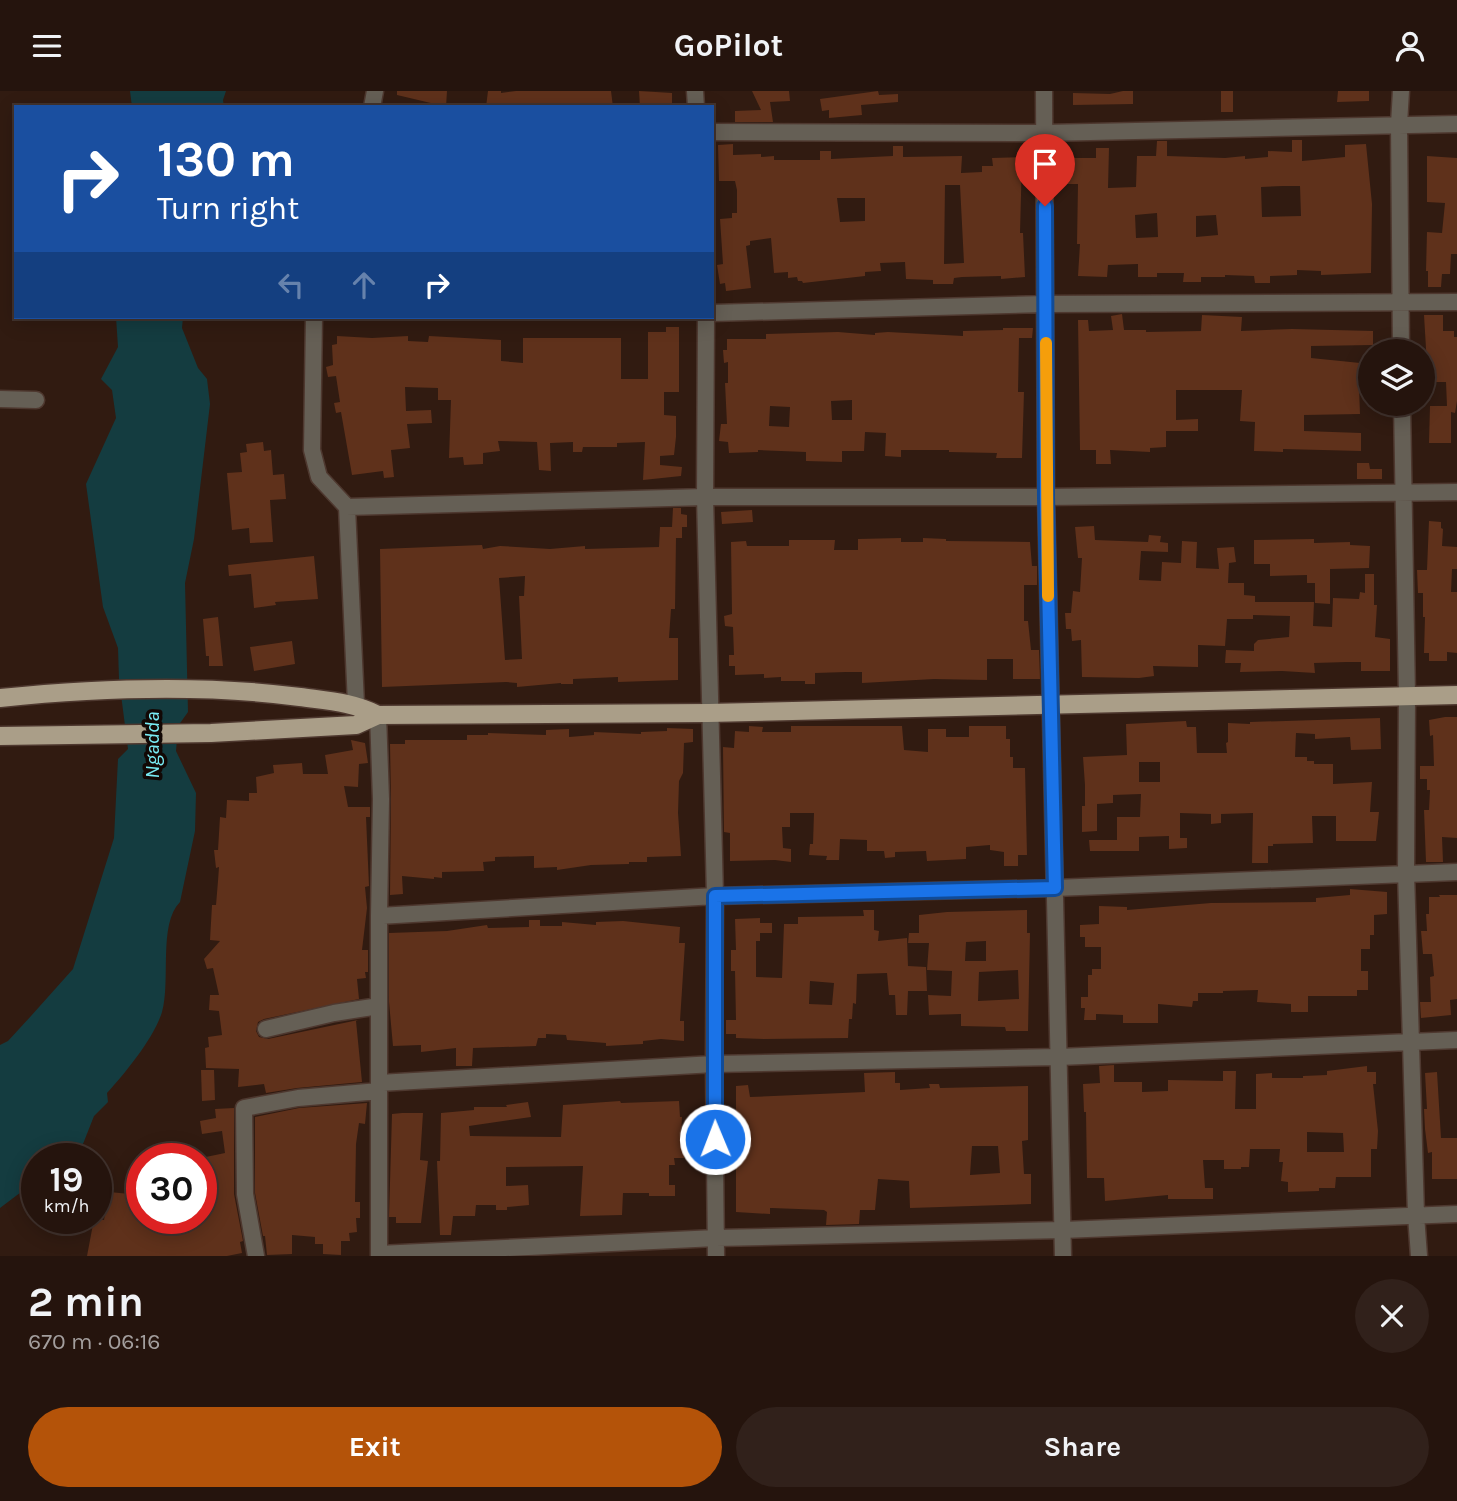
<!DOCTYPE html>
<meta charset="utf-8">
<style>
:root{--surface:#25140d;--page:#31211b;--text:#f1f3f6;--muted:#a39e9d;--line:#42332e;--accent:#b45309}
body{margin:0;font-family:Karla,sans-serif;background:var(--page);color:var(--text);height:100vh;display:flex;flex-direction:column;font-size:26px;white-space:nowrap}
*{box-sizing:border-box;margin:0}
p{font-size:23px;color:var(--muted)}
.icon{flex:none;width:38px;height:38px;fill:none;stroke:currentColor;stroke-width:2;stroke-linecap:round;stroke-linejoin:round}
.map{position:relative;height:1165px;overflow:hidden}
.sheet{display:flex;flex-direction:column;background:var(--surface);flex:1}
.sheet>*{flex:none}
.banner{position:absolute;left:14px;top:14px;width:700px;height:214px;border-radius:0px;box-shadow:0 4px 18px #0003,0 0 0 2px var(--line);background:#1a4fa0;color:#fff;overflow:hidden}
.tools{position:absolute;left:1358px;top:248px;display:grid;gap:14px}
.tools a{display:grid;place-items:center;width:77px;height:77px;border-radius:50%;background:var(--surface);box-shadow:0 4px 18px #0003,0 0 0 2px var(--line);font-size:35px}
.speed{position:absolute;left:21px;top:1052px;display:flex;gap:14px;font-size:35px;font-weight:700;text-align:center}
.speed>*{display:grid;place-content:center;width:91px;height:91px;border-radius:50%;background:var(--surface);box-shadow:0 4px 18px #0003,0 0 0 2px var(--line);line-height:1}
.speed small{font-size:18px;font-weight:400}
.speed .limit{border:10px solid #d22;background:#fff;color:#111}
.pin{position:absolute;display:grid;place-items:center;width:60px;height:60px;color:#fff;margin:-72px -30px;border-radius:50% 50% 50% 0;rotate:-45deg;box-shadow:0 0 7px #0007}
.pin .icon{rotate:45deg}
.me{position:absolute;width:77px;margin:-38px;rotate:359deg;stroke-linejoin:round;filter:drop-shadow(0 0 5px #0008)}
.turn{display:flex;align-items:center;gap:24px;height:147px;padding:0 28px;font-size:32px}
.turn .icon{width:91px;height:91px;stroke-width:2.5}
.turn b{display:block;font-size:49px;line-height:60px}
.lanes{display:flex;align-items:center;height:66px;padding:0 28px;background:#0003;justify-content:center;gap:35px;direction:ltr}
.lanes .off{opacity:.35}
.round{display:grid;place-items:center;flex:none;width:74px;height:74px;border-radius:37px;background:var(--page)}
.overview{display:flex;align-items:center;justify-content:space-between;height:119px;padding:0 28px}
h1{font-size:42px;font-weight:700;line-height:52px}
.button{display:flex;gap:14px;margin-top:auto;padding:14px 28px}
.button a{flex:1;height:80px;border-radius:42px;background:var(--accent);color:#fff;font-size:28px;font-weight:700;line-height:80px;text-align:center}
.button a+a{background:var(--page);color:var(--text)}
header{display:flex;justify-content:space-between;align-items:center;height:91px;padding:0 28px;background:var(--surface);font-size:32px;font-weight:700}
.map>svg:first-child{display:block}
</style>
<header><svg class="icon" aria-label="menu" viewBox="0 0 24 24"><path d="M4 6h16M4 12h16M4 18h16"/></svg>GoPilot<svg class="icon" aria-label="person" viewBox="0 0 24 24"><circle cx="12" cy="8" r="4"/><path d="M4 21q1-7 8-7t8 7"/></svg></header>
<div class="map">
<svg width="1457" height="1165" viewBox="0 0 1457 1165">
<rect width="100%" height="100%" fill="#311b11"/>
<!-- water -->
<path fill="#143c40" d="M130,0H226L223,9L224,16H132Z
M116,226H183L182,237L198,277L207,288L210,313L194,448L185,492L188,621L178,635L176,660L196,702L195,740L180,811C158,833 171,890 162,921C154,947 126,981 107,1002L108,1011L94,1025L81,1058L67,1067L37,1068V1089L0,1117V954L8,950L31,925L73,878L114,747L118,668L128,658L119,588L118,557L103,516L86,393L116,327L112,299L101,288L118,256Z"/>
<!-- building -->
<path fill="#5f311b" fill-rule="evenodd" d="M397,0H447L446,16H435V13L397,4Z
M488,0H501V2L516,0H611L613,16H486Z
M639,0L672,2V16H640Z
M752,0H789L790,10L770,11L773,31H735V20L761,19Z
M878,0L879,4L898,3V11L861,14L862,24L829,27V19L822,20L820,8Z
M1123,0H1133V13L1073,14V2L1110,3Z
M1221,0H1233V21H1221Z
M1338,0H1369V10L1337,11Z
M1292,49H1302V70L1345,66V54L1366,53L1372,113L1371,182L1321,184V180L1297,179V184L1270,185V192H1255L1254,185L1225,184V186H1201V191H1183L1184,182H1157V186H1138V173L1108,174L1107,186L1078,185L1080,153H1077L1078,93H1067V75H1071V67H1096V57H1109L1108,97L1136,96L1137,65H1156L1157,50H1167V65L1225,67L1245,65V68L1268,66V60L1292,61ZM1283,95H1300L1301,125L1262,126L1261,96ZM1157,122L1158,146L1136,147L1135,124ZM1216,124L1218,144L1196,146V125Z
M733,53V64L761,63V66L774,65V69H820V60H831V68L893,65V55H903V66L962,65L961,82L982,81V75H993L992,67L1022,66L1020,142H1023L1025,186L1001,188V185L962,186L954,187L953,193H933V189L906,188L905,171L880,172L881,180L865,181V185L803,192L802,190H798L797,186L788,187V181L774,182L771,147L750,150V154L746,155L751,197L726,200L725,192L720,193L717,174L723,173L720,128L732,127V122H737V99L735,90H719L718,54ZM945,94H960L964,172L944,173ZM837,107H865V130L840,131Z
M1427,65L1457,67V163H1451L1450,183H1442L1441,196H1428V180H1426L1427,141L1442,142L1445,112L1427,111Z
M1122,223L1124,239H1146V241L1201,240L1202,224L1242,226L1241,240L1292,238L1373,240V254L1311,255V267L1370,273V296H1359L1360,323L1304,324V340L1361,342V360L1283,358V361L1254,360L1255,331L1240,330L1242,299H1176V329L1198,328V340H1166V356L1150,357V361L1110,359L1111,373H1096V359H1080L1078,229H1088L1089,240L1113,239L1111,225Z
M1424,224H1443V240H1454V246H1457V310L1455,322L1451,321V352H1429L1430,315H1447L1446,291H1428Z
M666,236H679V301H664V324L676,325V346L674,364L660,365V374L682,376L681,385L643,389L645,351L617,352V356H583L582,361H573V351L550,352L551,380L539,379L537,351L498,350L500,360L483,362V373L464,374L463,366L449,367L451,309H438V297L405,296L406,320L431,319L432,332L407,333L410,357L391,359L394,386L384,387L383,380L352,384L341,321L336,322L334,312L340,311L336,285L328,286L326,276L333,274L332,254L337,253V245L372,247L408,245V250L428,251L429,245L501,249V270L523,272V247H621V288H648V241H666Z
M1003,237H1033L1032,247H1019L1018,301H1024L1022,367H996L997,362L949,361V359H901V366L885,365L886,342L865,341L864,360H842V371L806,370V361L758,359V361L729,362L728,351L719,350L721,333H727L725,292H728V271L724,272L723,259H727V248H766V243L838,241L875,244V242L888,241L963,245V240L1003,239ZM852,309V329H832L831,310ZM770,315L790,316L789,336L769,335Z
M263,351L264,360L271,359L273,384L284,383L286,408L270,409L273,451L250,452L249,437L232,439L227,382L242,381L240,362L247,361L246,353Z
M1357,372H1369L1370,378H1382V388H1357Z
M673,417H681V423L687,424V436H682V447H676L675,518H671L669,547H678V589L618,591V586L573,588V593H561V592L517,596V592L506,591L382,596L380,458L482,454L483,458L500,455L550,458L585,455V458L659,456L660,436H672ZM525,485L524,505H519L522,568L505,569L499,487Z
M752,419L753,431L722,433L721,421Z
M1429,430L1441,431V437L1443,438L1442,455L1457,456V478H1452L1451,501H1457V562L1447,561V570H1429V562H1424L1425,526H1423V502H1418L1417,479H1427Z
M1094,435L1095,449L1148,451L1149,444L1161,445L1160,451L1168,452V461L1141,460L1139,489L1161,490L1162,471L1181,472L1182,450L1197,451L1196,477L1219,478L1217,457L1234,456L1236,471L1229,472L1228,492H1244V504L1255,505V511H1314L1313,535L1332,536L1333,507L1359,508L1360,501L1365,502V483H1374V514H1377L1375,546L1390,548V580H1361V571H1347L1314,572L1315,582L1282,580L1240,581L1241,572H1225L1226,559L1254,560V553L1258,549L1289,546L1290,525L1253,524V528H1227L1225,555L1198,554V576L1153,575L1154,585L1139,587L1082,586L1081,549L1072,550L1071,538H1066L1065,522H1071L1073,500L1080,501L1082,467H1078L1075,436Z
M901,447V451H923V447L946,448V450L1030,451L1032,475H1037V494H1024V530H1028L1031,559H1039L1040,588H1013V568H987V589L934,588L862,592V581H846L815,582V593H805V590H781V586L764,587V583L735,584V575H729V564H734L733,536L725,535L724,525L732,523L731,451L746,450L747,455H789V449H835L834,459H858V448Z
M1314,448V452L1350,451V454L1370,455L1369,477L1330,478V513L1315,512V492H1307V484L1270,485V473H1254V449Z
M314,465L318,508L275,511L276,514L254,517L251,483L229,485L228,474Z
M218,526L223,575H209V565H206L203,528Z
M292,550L295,573L254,580L250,556Z
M1445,626H1457V747L1442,746L1443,771H1426L1424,719H1429L1430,699H1427V688H1420V675H1434L1433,644L1430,645L1429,629Z
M1380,627L1381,658L1351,659L1350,646L1315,648V643L1296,642L1295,666H1307V670H1314V673H1333V693L1372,691L1370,721H1379L1376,750H1336V725H1312L1313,752L1273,753V755H1268V772H1252L1253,722L1221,723V732L1211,733V723L1180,722V747H1187V757L1169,758V745L1139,746V760H1090L1089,749H1117V726H1140L1141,703L1113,704V712L1097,713V740L1082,741V715H1085V694L1083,666L1127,664L1126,633L1186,630L1187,636H1196L1197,662H1227L1226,652L1228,651V632L1250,633V631ZM1139,671H1160V691H1139Z
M749,635L763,636L762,641H791V635H902L904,659L928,661V638H946V646H969V635H1006V648H1010V666H1013V677H1025L1027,764H1018V775H1004V761L990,759V754L966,756V768L927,770L926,760L895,761V766L885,767L884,760H867V749L840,748L839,769H826L827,765L809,764L810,753H813L814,722H790V736H782L783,757L791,758V771L775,769L730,770V742L724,741L723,656L734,657L735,640L749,641Z
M667,637L693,638V651L684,652L683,682L679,690L678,722L681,765L647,766V771H629V773L591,774L557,779V776L534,777V765L495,766V770L483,771L484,780L442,781V787L434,786V788L402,785L403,803L390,804L391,708L390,653H405V649H467V644H488V642L546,644V639L569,638V646L594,644V641L641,643V641L667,640Z
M351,649L365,652L368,672L359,673L358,696L344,695L348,716H370V726H366L369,795L365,796L367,817L362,859H368V881H365L366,887L357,888L359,908L264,928L258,931L256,940L259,946L268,948L358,929L356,930L362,991L297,997L266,1002L264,993L238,996L239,978L206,977L205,957L209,956L208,946L222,944L219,920L209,919L210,904H219L213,877L207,878L204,868L220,850L210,849L212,814H216L218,790L219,776L216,777L214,759H218L220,726L226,727L227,709L249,710V702H257L256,686L274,682L273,674L302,672L303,683H328L325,664L353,659Z
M1350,798L1387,801V823L1374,824V844H1370V858H1361V880H1368V899H1357V905H1308V921H1291V913L1257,911L1258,899L1223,900V902H1198V910H1193L1192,916L1158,913V932H1123V924L1096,923V929H1084L1085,917H1081V906H1088V884H1092V878H1101V856H1085V846H1080V834L1099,833V815L1127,816V819L1211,812L1316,811V807L1350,804Z
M1439,804H1457V908L1450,909L1451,924L1421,927L1420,911H1431L1430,886L1434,885L1432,863H1423L1421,840H1427L1426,823H1429V806H1440Z
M863,819H874V839L879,840L878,850L907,847L908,875L926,876L927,900H908L907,924H896L895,904H889L887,882L857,883L856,913L853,912L852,928H849L848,947L764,948L736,947V943H726V929H736L735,880H731V859H736L735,828L760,827V832H772V842H760V850H756V886L782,887L784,833H798V826L864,825ZM810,890L834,892L832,914L809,913Z
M1027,819V842H1030L1028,940H1006L1005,936L961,935V923L929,924L928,904L951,905L952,880L927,879L929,852H908L909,842H919V824L947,821ZM986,850V870H965L966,851ZM1018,879L1019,908L978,910L979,881Z
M529,829H540V835H562V831L596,834V831L623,830L680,836L679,852H685L680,930H684V950L661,948L643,950V953L606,955V952L567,949L566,944L546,943V947H538L536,955L473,957L472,975H456V957L421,961V954L393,955L389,911V842L447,840L487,834L488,837L529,836Z
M1114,974V991H1142V1001L1168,1000V989L1223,990V980H1236L1235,1018H1256V983L1272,982V987H1303V985L1327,984V980L1367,975V981H1376V993H1373L1378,1040L1377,1058H1371V1086H1336L1335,1097H1319V1100L1288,1101V1091L1281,1090L1283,1071H1279L1280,1058H1250L1249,1076H1241V1078H1224V1069H1203L1205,1097H1213V1108H1168V1104L1105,1110L1104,1087H1087L1086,1021H1084L1083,993L1100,992L1099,975ZM1307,1041L1343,1042L1344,1061H1307Z
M201,979H214L215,1009L202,1010Z
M895,981V992H900V999L930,997L929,993H939L940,997L1028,995V1049L1022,1050L1024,1083H1031V1113L910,1117L909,1090L878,1088L875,1119H860L859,1133L826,1134L827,1121L824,1119L772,1117H770V1123L736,1121V995L748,994L750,1006L865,1001L864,982ZM972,1055H998L1000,1082L970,1084Z
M1437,981L1441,1047H1457V1088H1432V1061L1428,1062L1425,1038L1424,1018H1427L1425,982Z
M620,1010L621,1012L679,1010L680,1026H682L681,1042H686L684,1067H674L675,1074H669V1094H675V1105H649V1102H623L622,1124L580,1125L583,1075L506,1076V1095L528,1094L529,1114L507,1116V1119H496V1114H476L475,1125H453L451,1144H440L437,1070H440L441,1022L474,1019V1016H507L506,1014L528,1011L531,1026L469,1035L470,1045L558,1046H561L563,1014Z
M367,1012L365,1033L359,1032L356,1053L355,1111H360V1127H356L357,1141L349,1142L350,1150H341V1164L323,1163V1153H315V1146L292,1144V1163L267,1164L265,1145H263L255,1102V1026L299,1017Z
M234,1017V1103L243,1150L240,1151L242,1162L227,1165H87L94,1128L104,1129L109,1101L141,1104L139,1127H201V1067L225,1062L222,1040L202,1043L200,1030L216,1027L215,1018Z
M402,1022H423L420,1069L428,1070L421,1132H396V1126H389L392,1023Z"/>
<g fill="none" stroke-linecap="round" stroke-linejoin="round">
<defs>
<path id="minor" d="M695,0L696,16
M1044,0L1046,406L1063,1165
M1401,0L1399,33L1401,261
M372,16L375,0
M712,41L1045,42L1457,33
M712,222L1046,213L1457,211
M314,226L312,359L319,386L347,416L356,613
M706,226L705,406L715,805L714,973L716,1165
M0,308L36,309
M1402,313L1407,605L1406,781L1416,1124L1419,1165
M347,416L705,406H1046L1457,401
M378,624L381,708L379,825V1165
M379,825L715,805L1055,797L1457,781
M266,938L334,922L379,915
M379,992L714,973L1059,966L1457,949
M379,1163L716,1147L1063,1139L1457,1123
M256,1165L245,1103L244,1017L298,1007L379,1000"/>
<path id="major" d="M0,607C98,597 202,593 300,606C329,610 352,611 378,624
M0,645L211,642L356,634L378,624L708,622L1457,604"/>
</defs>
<!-- minor casing -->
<use href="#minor" stroke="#4e382f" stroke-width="19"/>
<!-- major casing -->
<use href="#major" stroke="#4e382f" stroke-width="21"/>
<!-- minor -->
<use href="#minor" stroke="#655f55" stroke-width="16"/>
<!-- major -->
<use href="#major" stroke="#aa9e88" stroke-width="18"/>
</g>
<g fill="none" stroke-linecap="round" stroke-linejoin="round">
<defs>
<path id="route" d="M715,1048V805L1055,797L1046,406L1045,115"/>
</defs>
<!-- route casing -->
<use href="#route" stroke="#114b97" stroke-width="18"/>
<!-- route -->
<use href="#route" stroke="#1a73e8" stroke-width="12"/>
<!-- slow -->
<path stroke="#f59e0b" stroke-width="12" d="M1046,252L1048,505"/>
</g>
<g text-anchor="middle" stroke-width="7" stroke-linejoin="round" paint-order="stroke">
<!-- water labels -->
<g font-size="21" font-style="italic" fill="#79ecf5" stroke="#120805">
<text transform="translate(152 654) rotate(-90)" y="7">Ngadda</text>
</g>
</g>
</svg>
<div class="tools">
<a><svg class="icon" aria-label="layers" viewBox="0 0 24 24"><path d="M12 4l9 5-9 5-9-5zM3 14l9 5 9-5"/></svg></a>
</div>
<div class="speed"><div>19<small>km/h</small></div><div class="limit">30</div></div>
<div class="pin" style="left:1045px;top:115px;background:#d93025"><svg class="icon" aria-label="arrive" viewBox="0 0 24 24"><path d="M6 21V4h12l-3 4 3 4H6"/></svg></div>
<svg class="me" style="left:715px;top:1048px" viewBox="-20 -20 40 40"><circle r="17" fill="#1a73e8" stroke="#fff" stroke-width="3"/><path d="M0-11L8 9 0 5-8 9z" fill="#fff"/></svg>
<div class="banner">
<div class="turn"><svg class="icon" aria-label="right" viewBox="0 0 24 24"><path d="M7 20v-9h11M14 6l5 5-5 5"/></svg><div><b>130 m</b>Turn right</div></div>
<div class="lanes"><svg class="icon off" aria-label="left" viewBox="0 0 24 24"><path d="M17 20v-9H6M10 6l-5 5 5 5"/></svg><svg class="icon off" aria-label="ahead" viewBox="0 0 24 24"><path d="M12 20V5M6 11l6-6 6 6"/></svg><svg class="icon" aria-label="right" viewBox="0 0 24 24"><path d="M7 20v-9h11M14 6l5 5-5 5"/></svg></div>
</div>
</div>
<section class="sheet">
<div class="overview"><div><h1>2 min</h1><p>670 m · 06:16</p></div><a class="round"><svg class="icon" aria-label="close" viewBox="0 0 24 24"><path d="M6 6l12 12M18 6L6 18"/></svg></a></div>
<div class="button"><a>Exit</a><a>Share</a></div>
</section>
